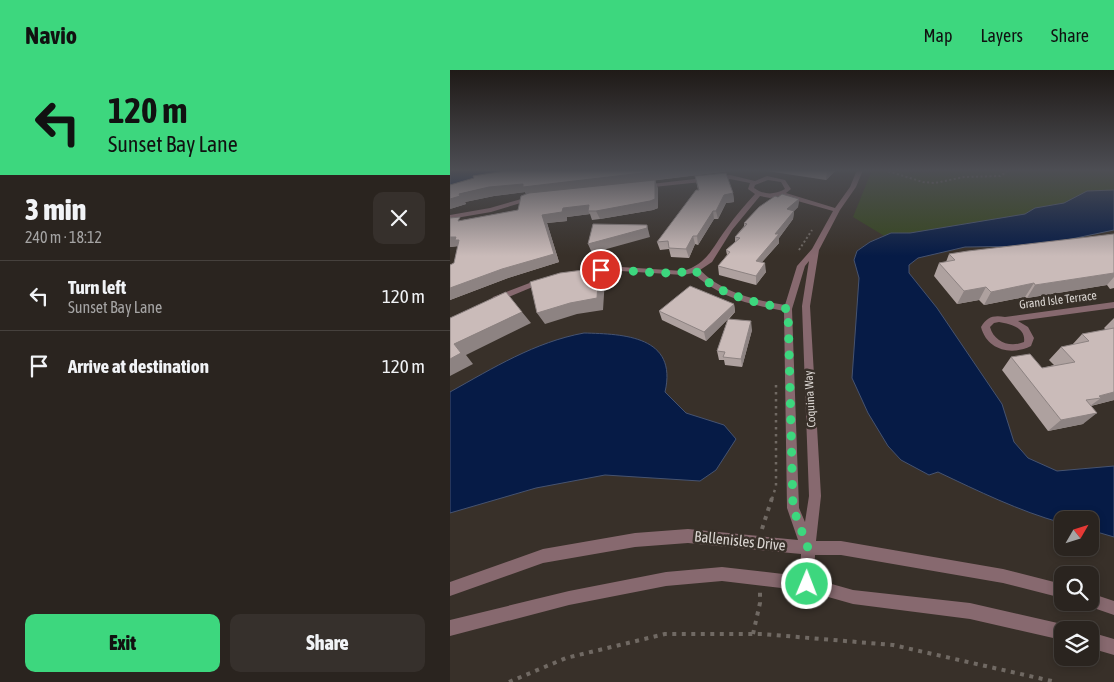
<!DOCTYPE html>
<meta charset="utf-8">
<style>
:root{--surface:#2a241f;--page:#36302c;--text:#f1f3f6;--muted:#a5a4a4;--line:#46413d;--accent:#3dd77e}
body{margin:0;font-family:"Asap Condensed",sans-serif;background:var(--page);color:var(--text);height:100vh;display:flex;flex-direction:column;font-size:19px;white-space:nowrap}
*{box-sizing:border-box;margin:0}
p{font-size:16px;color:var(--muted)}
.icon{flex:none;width:28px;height:28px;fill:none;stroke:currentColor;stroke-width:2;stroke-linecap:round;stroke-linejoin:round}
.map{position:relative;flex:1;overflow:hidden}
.side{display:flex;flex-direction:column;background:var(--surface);width:450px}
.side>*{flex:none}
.guide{background:#3dd77e;color:#111;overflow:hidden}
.needle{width:32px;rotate:51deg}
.controls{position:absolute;left:604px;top:441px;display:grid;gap:10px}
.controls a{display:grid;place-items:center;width:45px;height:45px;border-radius:10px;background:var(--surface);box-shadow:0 2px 8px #0003,0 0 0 1px var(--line);font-size:25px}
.pin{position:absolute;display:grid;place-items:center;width:42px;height:42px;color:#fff;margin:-21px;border:2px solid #fff;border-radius:50%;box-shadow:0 1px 5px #0007}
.me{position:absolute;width:55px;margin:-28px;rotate:1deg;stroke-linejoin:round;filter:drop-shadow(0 0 4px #0008)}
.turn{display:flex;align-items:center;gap:18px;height:105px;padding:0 25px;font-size:22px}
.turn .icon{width:65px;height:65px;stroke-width:2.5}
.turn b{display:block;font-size:35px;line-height:42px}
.round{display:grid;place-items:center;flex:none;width:52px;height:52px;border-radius:10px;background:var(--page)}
.overview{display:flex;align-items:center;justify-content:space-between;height:85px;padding:0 25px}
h1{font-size:30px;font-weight:800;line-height:38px}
.cta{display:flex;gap:10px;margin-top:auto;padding:10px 25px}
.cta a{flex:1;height:58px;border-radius:10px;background:var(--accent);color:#111;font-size:20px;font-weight:800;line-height:58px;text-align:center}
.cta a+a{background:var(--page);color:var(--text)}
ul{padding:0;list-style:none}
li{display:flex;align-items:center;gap:15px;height:70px;padding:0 25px;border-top:1px solid var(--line)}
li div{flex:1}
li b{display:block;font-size:19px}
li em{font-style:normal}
header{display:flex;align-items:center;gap:30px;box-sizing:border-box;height:70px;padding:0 25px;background:var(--accent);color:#111}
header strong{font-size:24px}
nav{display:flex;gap:28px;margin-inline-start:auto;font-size:18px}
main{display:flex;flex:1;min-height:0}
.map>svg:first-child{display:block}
</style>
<header>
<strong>Navio</strong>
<nav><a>Map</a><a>Layers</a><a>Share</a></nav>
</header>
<main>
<section class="side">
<div class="guide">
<div class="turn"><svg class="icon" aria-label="left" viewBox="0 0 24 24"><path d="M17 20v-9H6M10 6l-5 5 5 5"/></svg><div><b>120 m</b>Sunset Bay Lane</div></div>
</div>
<div class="overview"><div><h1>3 min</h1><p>240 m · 18:12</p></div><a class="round"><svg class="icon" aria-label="close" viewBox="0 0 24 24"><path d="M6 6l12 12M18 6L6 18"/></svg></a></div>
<ul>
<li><svg class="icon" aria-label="left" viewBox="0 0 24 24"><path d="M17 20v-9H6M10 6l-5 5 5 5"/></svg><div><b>Turn left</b><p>Sunset Bay Lane</p></div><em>120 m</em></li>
<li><svg class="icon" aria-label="arrive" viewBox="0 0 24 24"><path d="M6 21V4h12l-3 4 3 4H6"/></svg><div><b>Arrive at destination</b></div><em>120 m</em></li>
</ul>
<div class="cta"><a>Exit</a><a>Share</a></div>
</section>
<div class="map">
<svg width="664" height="612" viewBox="0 0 664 612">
<rect width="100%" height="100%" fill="#383029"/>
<!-- green -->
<path fill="#35461c" d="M422,100L479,103L491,100H664V141L441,170L403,147Z"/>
<!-- water -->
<path fill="#061b46" stroke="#465370" d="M0,100H91L0,116Z
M664,120V160L588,176L515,177L468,188L459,195V203L487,238L552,334L564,372L578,388L607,401L664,396V467L640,460V450H612V453C569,441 528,421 488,402L479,405L451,390L438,376L418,343L402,308L409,208L404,190L407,181L420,172L441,163H460L575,144L585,138L614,133L637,121Z
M134,263C174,264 228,266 215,322L236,343L274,355L286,369L266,400L250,411L155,405L86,418L0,443V322C43,298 85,272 134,263Z"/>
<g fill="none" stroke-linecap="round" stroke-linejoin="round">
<!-- path-far2 -->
<path stroke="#706963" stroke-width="2" stroke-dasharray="2 2.5" stroke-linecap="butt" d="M434,100L473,112L485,113L514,107L550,106L559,100
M349,180L362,160"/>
<!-- path-far1 -->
<path stroke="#706963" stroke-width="2.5" stroke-dasharray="2.5 4.5" stroke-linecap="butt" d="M322,429L326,416V314"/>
<!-- path -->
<path stroke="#706963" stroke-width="4" stroke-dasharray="4 5.5" stroke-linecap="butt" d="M312,459L322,428
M303,564L310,533V522
M59,612L116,588L215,564H312L443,575L606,612"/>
<!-- minor -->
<path fill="#87696f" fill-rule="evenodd" d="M407,100H413L406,117L390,140L369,180L360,236L371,426L366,471H391L553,499L612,514V528L553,513L391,485H365L364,509L403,520L520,533L612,554L617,557L619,560H612V570L520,549L403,534L357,521L272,511L216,516L119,535L0,566V550L119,521L216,502L272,497L350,506L351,484L238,473L185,477L93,493L0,526V512L93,479L185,463L238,459L348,470L337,438L334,241C301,235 268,227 243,203L233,205L171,201L138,203L134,201L138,199L171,197L233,201C258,194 263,176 277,158C285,146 295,135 305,124L298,119L300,113L280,109L194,118L192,117V115L280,105L305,111L317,106L335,110L341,119L336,123L385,138L400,117ZM318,110L331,112L335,119C324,125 314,125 304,118L305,115ZM310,126L320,128L330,126L383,141L362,179L347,196L335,235C304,230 273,223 250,200L262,192L282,160ZM359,191L352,236L359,426L355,452L349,438L342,239L355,196Z
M82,126L84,127V129L41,142L0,149V145L40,138Z
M90,209H96L97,211L49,231L46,232L42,229L43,227Z
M664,232V238L568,251L578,257L584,268L581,276C561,286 537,280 531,257C537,247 543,245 555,247ZM549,252C561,254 576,258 574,272C560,278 544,272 540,257L544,253Z
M640,523L664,531V545L635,535L634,532H640Z
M640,562L664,569V585L640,578Z"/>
</g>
<!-- wall -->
<path fill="#aea19f" d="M61,100H288L200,111L205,110L208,119V138L203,140L150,149L142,150L140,144L117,147V151L97,153L109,192L58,208L0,230V195L4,193L8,176L0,177L13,150L68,140L76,124L75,122L44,126L15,132L16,134L0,139Z
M310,100H386L376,110Z
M245,106L283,123L284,132L276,133L268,149H264L248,175L245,174L239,188L221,187L219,179L210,180L207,172L248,120Z
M328,127L349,129L348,137L344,141L343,149L329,168V173L312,192L316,202L306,215L269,205L268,196L277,185L276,180L285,172V167L294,156V153Z
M664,164V218L660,219L657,215L577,228L575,227L534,235L529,230L507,234L484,206L489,193L496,192L499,184Z
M284,234L285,242L279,249L302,260L292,297L275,295L274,290H269L267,281L278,249L256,271L212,250L209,241Z
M664,248V330L641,336L633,354L598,361L552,300L561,287L592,298L604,295L599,290L611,277L622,275L632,264L656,260L654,258Z"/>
<!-- shaded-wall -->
<path fill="#8d8382" d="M218,100H288L77,126L75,122L44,126L15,132L16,134L0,139V129L9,124L39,117Z
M378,100H386L376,110L377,102Z
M205,110L208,119V138L203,140L150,149L146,141Z
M283,123L284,132L276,133L268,149L266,141L274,125Z
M349,129L348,137L344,141L343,149L329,168V173L306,199V191L325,164L337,139Z
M139,135L138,141L140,144L117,147V151L97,153L109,192L58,208L0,230V218L92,145L113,138Z
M263,141L264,149L248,175L247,166Z
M197,155L200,167L142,183L138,174Z
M243,166L245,174L239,188L236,179Z
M0,167H6L9,170V176L0,177Z
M315,193L316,202L306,215V206Z
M149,198L155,209L153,240L127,244L95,254L87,243Z
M664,203V207L657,215L577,228L585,215Z
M584,213L575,227L534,235L541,222Z
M536,217L529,230L507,234L514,221Z
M284,234L285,242L256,271L254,262Z
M72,242L81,253L16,285L23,294L0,306V289L4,274Z
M301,251L302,260L292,297L291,289Z
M664,322V330L640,336L651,328L649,326Z
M647,343L633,354L598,361L611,350Z"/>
<!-- building -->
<path fill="#cabbb9" stroke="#8d8382" d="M61,100H218L73,117V114L39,117L9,124L10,126L0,129V115L24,108L23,106Z
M366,100H378L377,102Z
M276,103L283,123L274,125L266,141H263L247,166H243L236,179L219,178L218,171L207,172L246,120H249L245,106Z
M205,110V129L200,131L146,141H138L139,135L113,138L112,142L92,145L104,184L52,199L0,218V195L4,193L9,170H5L6,167H0V148L10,147L8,151L68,140L71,126L79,123Z
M332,124L349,129L337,139L344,141L325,164H329L306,191L315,193L306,206L268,196L280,182L276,180L290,168L285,167L297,154L294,153L309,137L325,126L328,127Z
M143,154L197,155V158L138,174Z
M664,164V203L585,215L584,213L541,222L536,217L514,221L489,193L505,190L499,184L518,181Z
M149,198L147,228L120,233L87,243L80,212L110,203Z
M240,216L284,234L254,262L209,241Z
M56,222L72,242L4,274L11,283L0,289V248Z
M278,249L301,251L291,289L273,287L275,282L267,281Z
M664,258V322L649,326L651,328L636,330L647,343L611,350L561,287L580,284L592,298L625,292L611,277L639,271L632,264Z"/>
<!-- sky -->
<linearGradient id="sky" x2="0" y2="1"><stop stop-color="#1f1a17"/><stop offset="0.54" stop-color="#4d4e54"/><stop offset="1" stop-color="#4d4e54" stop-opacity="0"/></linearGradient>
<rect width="664" height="186" fill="url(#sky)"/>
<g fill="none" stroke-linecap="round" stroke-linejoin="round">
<!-- route -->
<path stroke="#3dd77e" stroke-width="9" stroke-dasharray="0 16.2" d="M151,200C182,199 215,207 245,200C266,225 307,233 338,239L343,438L358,478L357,514"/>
</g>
<g text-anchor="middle" stroke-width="5" stroke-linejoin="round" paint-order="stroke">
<!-- street labels -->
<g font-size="12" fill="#dad5d1" stroke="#383029">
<text transform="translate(608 230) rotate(-7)" y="4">Grand Isle Terrace</text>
<text transform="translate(360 329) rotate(-93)" y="4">Coquina Way</text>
</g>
<!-- near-street labels -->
<g font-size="15" fill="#dad5d1" stroke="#383029">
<text transform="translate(290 471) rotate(6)" y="5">Ballenisles Drive</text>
</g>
</g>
</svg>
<div class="controls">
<a><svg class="needle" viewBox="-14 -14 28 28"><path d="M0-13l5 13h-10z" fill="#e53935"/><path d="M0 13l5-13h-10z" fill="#a5a4a4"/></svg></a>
<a><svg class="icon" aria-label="search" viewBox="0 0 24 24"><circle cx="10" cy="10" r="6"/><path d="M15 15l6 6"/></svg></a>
<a><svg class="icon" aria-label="layers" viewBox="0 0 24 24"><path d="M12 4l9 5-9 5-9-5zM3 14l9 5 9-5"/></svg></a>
</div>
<div class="pin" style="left:151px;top:200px;background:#d93025"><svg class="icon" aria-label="arrive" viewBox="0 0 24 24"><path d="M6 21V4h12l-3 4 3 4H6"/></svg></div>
<svg class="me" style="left:357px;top:514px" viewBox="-20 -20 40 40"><circle r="17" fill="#3dd77e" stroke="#fff" stroke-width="3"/><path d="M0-11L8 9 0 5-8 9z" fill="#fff"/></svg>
</div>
</main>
